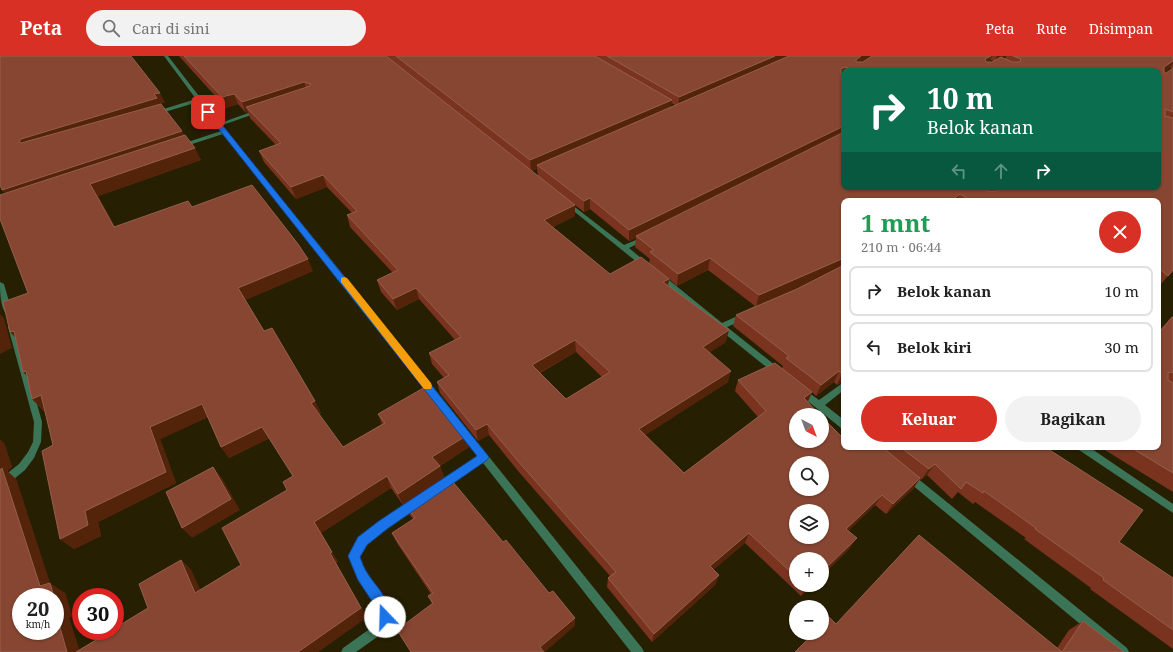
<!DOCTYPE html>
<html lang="id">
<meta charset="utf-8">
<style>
:root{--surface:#fff;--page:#f2f2f2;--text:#222;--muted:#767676;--line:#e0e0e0;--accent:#d93025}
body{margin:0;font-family:"Noto Serif",serif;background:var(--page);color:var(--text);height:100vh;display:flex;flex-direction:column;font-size:15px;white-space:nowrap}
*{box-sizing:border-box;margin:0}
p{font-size:13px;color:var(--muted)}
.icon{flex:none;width:22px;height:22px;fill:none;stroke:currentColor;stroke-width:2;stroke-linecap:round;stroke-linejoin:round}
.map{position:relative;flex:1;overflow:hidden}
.panel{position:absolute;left:841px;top:142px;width:320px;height:252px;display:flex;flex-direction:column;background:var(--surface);border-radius:8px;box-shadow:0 1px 3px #0004}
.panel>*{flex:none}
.hud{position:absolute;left:841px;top:12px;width:320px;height:122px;border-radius:8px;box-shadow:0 1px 3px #0004;background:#0b6e4f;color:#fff;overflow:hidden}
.needle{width:26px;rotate:139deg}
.controls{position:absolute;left:789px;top:352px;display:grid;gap:8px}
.controls a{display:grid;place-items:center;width:40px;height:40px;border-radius:50%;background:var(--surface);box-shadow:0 1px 3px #0004;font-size:20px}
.speed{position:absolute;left:12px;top:532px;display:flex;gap:8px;font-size:20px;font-weight:700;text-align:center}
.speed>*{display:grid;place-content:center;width:52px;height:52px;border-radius:50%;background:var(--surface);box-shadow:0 1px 3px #0004;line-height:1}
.speed small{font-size:10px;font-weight:400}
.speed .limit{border:6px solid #d22;background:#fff;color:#111}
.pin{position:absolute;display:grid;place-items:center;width:34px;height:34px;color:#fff;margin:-17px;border-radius:8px;box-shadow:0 2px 6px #0006}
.me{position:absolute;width:44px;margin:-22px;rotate:339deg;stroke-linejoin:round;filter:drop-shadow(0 0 3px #0008)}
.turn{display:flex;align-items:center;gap:14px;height:84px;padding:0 20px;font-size:18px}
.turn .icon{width:52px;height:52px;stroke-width:2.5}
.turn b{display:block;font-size:28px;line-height:34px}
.lanes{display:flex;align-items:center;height:38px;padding:0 20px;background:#0003;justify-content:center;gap:20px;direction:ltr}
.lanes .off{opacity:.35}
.round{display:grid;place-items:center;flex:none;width:42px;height:42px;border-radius:21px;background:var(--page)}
.summary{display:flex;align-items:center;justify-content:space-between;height:68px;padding:0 20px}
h1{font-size:24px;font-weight:700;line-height:30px;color:#1e9e55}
.button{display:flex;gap:8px;margin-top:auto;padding:8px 20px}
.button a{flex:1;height:46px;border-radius:24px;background:var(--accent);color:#fff;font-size:16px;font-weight:700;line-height:46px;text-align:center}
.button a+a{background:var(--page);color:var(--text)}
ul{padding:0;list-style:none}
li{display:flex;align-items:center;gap:12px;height:50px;margin:0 8px 6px;padding:0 12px;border:2px solid var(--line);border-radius:8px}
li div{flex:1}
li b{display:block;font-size:15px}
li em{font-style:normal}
header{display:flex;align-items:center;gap:24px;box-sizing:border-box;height:56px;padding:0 20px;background:var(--accent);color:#fff}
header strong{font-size:19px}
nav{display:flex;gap:22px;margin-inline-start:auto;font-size:14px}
.search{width:280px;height:36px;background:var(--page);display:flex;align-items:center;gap:10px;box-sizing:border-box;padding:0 14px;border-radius:22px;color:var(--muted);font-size:15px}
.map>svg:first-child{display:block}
</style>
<header>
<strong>Peta</strong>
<div class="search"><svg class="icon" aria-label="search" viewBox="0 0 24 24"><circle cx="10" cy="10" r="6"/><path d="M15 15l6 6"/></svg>Cari di sini</div>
<nav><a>Peta</a><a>Rute</a><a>Disimpan</a></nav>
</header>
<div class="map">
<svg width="1173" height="596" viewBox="0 0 1173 596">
<rect width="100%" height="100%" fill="#271f01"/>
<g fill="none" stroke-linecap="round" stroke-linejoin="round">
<!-- lane -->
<path fill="#3b7457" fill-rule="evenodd" d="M257,54L262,55L220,70L215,69Z"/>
<!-- street -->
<path fill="#3b7457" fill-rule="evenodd" d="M164,0H168L226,75L329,201L642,592L644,596H631L483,407L446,432L443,433L440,432L438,429L440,426L478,400L325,205L223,78L183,91H179V89L221,75L198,46L158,58H154V56L196,43Z
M567,145L624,189L643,181H647V183L629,192L647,207L649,209L647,211H643L565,148V146Z
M658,220H664L722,267L742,258H748L749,260L748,262L727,271L781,314L782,316L781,318H775L658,224L657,222Z
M0,226L4,228L12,256L8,259C0,254 0,234 0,226Z
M12,268L16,271L42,366L41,386L34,402L25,414L3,432L0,433V423L19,408L28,396L33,386L34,366L8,271Z
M844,326V334L825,349L844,364V373L841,372L799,338L798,336L799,334H805L819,344Z
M1077,391H1089L1173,448V457L1079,394Z
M908,416L911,417L1127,592L1129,596H1114L905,423L903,420L905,417Z
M415,443L418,444L420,447L418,450L386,472L367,488L359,501C362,507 364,514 368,521C378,537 395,553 387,574L356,596H341L343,592L378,567L376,551L358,524L349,500C352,494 356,486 360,481C370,471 403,447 415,443Z"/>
</g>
<!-- wall -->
<path fill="#79331e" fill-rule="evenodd" d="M0,0L165,46L160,48L182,75L184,79L201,104L98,140L115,171L192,151L313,215L245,244L264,275L321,357L319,358L343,391L382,368L378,358L469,391L440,410L444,421L403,449L391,432L321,477L338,506L336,507L367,561L318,596H0L4,387L12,411L7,415L16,423L50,528L65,537L72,560L69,562L79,594L148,552L181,504L191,514L200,534L241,509L287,434L293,420L270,382L229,402L221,391L208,361L160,383L176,427L98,466L101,480L74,493L60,483L53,389L45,354L44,355L32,343L28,237L5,138Z
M179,0H1005L1002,2L1005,3L1006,0H1173V12H1170L1164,17H1166L1173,12V215L1158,231V145H844V325L837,329L834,326L816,340L812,336L808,346L844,391H1045L1119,486L1173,522V593L1090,533L1091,532L1024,483L1026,482L975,446L973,448L958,436L952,443L927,419L921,424L920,423L913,433L886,458L875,449L848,475L850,492L822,520V503H796V529H812L801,540L745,487L713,514L719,519L715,529L652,586L607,531L608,522L610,520L518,415L489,379L478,385L440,337L437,326L444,322L432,308L429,297L455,284L419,243L397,254L381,236L377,224L393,217L350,171L347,159L352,157L327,131L296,143L264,106L259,95L276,89L250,62L248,56L246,57L238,48L226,52ZM990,4L994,5L992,6H989ZM844,15H1158V131L994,135L999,131H844ZM671,47L675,49L671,51ZM537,113L538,120L532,115ZM575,149L584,156L590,153L629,185L636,182L635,191L650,203L649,207L610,218L553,171L575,160ZM708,214L755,250L736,259L733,270L783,310L782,312L738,324L735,335L758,361L684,417L645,379L728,326L710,296L726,286L668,229L669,223L677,230ZM576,296L602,321L566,343L540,317Z
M1172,261H1173V436L1100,391H1158V276Z
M405,448L503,486L549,537L575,562V570L432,548L428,540L431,538L397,487L392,477L413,463L409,458Z
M1083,565L1124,596H795L836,568L1057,592L1069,574Z"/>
<!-- shaded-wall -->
<path fill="#53230a" d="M775,0H796L678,51L679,41Z
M861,0H872L853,14L856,4Z
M991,0H992L988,9L980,14L985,3Z
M997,0H1005L995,5Z
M1173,5V7L1170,12L1158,21L1164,11Z
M845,11L842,22L838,24L841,13Z
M304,26L308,37L246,51L248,56L246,57L242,46Z
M160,37L165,46L26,96L19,86L21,83Z
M234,38L238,48L226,52L222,41Z
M672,44L671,55L537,109V113L531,115L530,104Z
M844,70V80L636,180V182L629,185V174Z
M182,75L187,85L10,144L2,134Z
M195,92L201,104L98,140L122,183L114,171L90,128Z
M323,119L327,131L296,143L291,131Z
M989,131H999L981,144L987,132Z
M960,138L956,145H951Z
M590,142V153L584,156V145Z
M575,149V160L544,175V164Z
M710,202L708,214L677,230L678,218Z
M844,202V212L756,251L759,239Z
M308,203L313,215L245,244L238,232Z
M1173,214V215L1158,231Z
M669,223L667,234L663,226Z
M416,232L419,243L397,254L393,243Z
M0,258L4,262L12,292L0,298Z
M729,274L726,286L701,302L703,291Z
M14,275L22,288L10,276Z
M575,284L576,296L533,320L532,309Z
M26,315L35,328L23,316Z
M731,315L728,326L638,384L639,373Z
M839,315L834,326L816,340L821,329Z
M844,317V325L837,329L842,318Z
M812,336L807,347L804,342Z
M41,339L53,351L44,355L32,343Z
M315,345L321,357L317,359L311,347Z
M202,348L211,360L160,383L176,427L98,466L101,480L74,493L60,483L85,455L150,371Z
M487,368L489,379L478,385L476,374Z
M262,371L270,382L229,402L221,391Z
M466,380L469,391L436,412L432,401Z
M0,383L4,387L12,411L7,415L16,423L51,530L50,527L65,537L72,560L69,562L80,596H67L55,554V541L40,530L0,421Z
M935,408L927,419L921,424L929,413Z
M440,410L444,421L403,449L398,438Z
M213,411L222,422L240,454L192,482L182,472Z
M387,420L391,432L321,477L338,506L336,507L367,561L318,596H298L330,497L314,466Z
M920,422L913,433L886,458L893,448Z
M882,439L875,449L840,483L846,473Z
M749,477L745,487L707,519L710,510Z
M857,482L850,492L822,520V516Z
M181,504L191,514L206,546L195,537Z
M719,519L715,529L652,586L654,578Z
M808,529H812L801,540L806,531Z
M575,562V570L545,596L540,591Z"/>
<!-- building -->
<path fill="#864631" stroke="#955f4b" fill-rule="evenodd" d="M0,0H131L160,37L154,38L157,42L21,83L19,86L21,87L161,48L182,75L2,134L0,129Z
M184,0H386L575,149L544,164L610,218L641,201L669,223L663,226L729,274L703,291L731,315L639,373L684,417L766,355L738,324L775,307L812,336L804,342L820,359H796V385H822V361L844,383V391H882L920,422L893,448L882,439L846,473L857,482L822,516V503H796V521L749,477L710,510L719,519L654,578L608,522L616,516L517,404L487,368L476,374L437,326L449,319L429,297L461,281L416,232L393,243L377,224L398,214L347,159L357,155L323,119L291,131L259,95L281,87L246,51L310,30L311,28L304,26L242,46L234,38L222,41ZM575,284L610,316L566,343L532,309ZM796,407H822V433H796ZM796,455H822V481H796Z
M396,0H595L672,44L530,104Z
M607,0H775L679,41Z
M789,0H861L856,4V6H863L872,0H991L985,3L986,6H992L1001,1L1012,6H1020L1021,3L1013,0H1173V5L1164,11V17H1166L1173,12V56L1165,53V60L1173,62V214L1168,220L1161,214L1158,217V145H972L960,138L951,145H844V202L759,239L710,202L678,218L650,196L654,194L636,180L844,76V131H989L987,132V135H996L1002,131H1158V15H848V12L845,11L841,13V18L844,17V70L629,174L590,142L584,145L537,109Z
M185,79L195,92L90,128L114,171L188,145L192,151L252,129L298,188L308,203L238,232L264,275L272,272L315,345L311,347L343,391L385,367L378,358L427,330L466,380L432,401L440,410L398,438L387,420L314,466L332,496L330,497L361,552L298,596H76L111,575H115V572L148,552L139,528L181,504L195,537L241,509L222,472L287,434L283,426L293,420L262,371L221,391L202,348L150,371L166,416L85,455L88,469L60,483L42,395L53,389L41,339L32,343L26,315L23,316L14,275L10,276L3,246L28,237L0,163V139Z
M844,209V317L842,318L839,315L821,329L786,302L789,300L736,259L797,233Z
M1172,261H1173V317L1171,316L1168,317V324L1173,327V417L1130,391H1158V278Z
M900,391H1045L1143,454L1119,486L1173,522V574L1103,524L1104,522L1035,473L1036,472L984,435L983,437L966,426L961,433L935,408L929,413Z
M213,411L231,443L182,472L166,436Z
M2,412L40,530L50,527L54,541H21V575H55V554L67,596H0V414Z
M448,420L503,486L506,484L549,537L553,535L575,562L540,591L544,596H410H411L397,574L433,547L428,540L433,537L392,477L415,462L405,448Z
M919,479L1062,596H795L814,577H822V568L829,561L836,568Z
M55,543L57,551L55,552Z
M1083,565L1124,596H1062Z"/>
<!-- route -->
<path fill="#1a73e8" stroke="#114b97" d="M208,54L211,55L489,401L487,404L387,473L367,489L360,501C362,506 364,513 368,518C376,531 396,549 389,566L385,567L380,566L376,551L358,524L348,500L358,481L379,465L477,400L206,57L205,56Z"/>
<!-- slow -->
<path fill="#f59e0b" d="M344,221L347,222L431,327L432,330L431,333H424L341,226V222Z"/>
</svg>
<div class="controls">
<a><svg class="needle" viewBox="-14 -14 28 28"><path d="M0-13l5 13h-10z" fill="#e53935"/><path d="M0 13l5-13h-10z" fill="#767676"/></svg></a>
<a><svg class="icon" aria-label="search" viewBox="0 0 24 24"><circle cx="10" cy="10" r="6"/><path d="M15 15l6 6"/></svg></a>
<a><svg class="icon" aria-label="layers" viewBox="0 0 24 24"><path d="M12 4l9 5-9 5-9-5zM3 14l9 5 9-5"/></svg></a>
<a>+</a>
<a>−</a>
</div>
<div class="speed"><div>20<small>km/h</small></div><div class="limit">30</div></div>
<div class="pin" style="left:208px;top:56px;background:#d93025"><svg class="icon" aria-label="arrive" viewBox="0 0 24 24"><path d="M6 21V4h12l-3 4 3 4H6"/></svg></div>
<svg class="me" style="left:385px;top:561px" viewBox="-20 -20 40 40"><circle r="19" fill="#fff"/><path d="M0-13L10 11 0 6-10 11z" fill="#1a73e8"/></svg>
<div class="hud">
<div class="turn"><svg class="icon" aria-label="right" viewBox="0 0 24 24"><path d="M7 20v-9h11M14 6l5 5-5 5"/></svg><div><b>10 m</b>Belok kanan</div></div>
<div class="lanes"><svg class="icon off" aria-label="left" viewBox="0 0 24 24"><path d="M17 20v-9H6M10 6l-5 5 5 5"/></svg><svg class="icon off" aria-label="ahead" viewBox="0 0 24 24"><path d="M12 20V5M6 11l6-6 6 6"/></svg><svg class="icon" aria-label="right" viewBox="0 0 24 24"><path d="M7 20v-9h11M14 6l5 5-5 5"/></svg></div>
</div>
<section class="panel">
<div class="summary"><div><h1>1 mnt</h1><p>210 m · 06:44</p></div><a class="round" style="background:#d93025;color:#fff"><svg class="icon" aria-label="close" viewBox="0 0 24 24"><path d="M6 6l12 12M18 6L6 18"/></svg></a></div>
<ul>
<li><svg class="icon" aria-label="right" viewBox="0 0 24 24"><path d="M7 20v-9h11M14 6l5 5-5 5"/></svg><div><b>Belok kanan</b></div><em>10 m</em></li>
<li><svg class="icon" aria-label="left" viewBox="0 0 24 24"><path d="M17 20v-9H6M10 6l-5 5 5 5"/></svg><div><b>Belok kiri</b></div><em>30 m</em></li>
</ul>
<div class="button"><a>Keluar</a><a>Bagikan</a></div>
</section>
</div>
